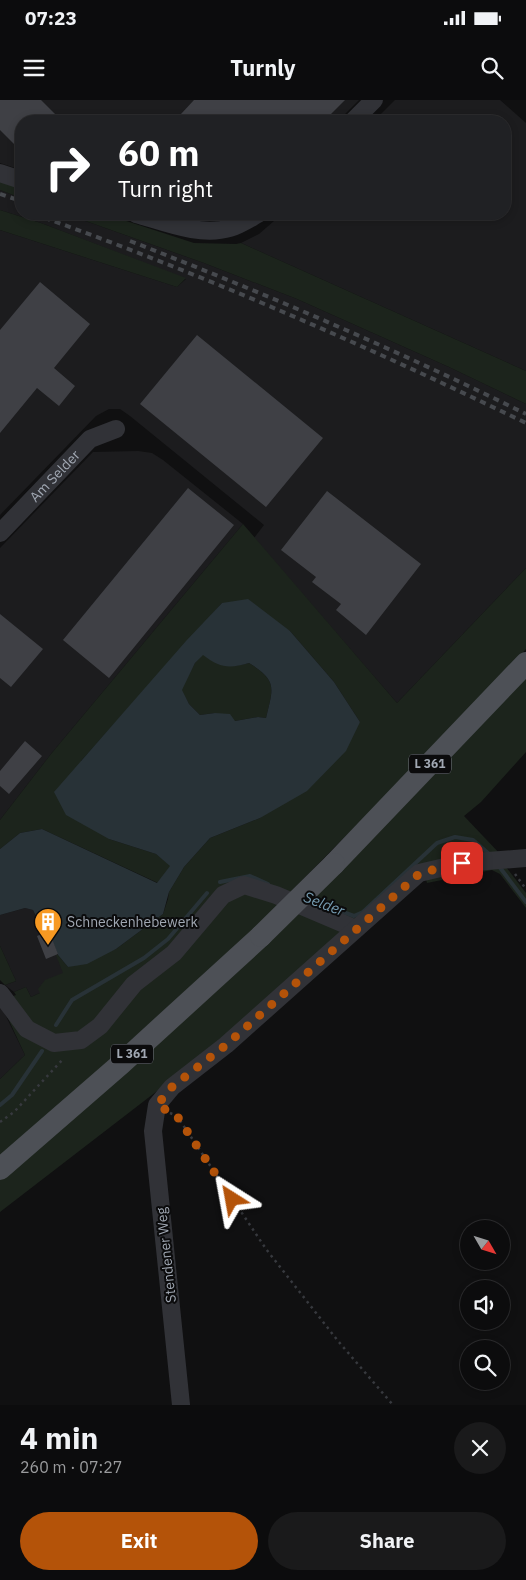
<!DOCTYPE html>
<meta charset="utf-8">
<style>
:root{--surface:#0c0c0d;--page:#1a1a1b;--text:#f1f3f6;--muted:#9a9b9d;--line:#2c2c2e;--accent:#b45309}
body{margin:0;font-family:"IBM Plex Sans",sans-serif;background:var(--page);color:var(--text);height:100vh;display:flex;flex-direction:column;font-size:19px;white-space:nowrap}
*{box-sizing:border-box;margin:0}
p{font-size:16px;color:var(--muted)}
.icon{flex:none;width:28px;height:28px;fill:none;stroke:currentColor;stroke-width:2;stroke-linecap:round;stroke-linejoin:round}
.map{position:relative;height:1305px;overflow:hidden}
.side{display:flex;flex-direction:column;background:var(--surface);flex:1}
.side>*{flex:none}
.guide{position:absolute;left:15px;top:15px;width:496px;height:105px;border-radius:20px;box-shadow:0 2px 8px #0003,0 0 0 1px var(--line);background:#202124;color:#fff;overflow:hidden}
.needle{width:32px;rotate:129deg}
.buttons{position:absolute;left:460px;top:1120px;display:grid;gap:10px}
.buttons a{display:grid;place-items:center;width:50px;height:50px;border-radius:50%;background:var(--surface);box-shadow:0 2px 8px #0003,0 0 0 1px var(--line);font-size:25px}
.pin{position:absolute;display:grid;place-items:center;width:42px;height:42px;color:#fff;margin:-21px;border-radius:10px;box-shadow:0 2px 8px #0006}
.me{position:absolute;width:55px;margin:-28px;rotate:326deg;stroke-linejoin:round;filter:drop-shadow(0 0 4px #0008)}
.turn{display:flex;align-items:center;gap:18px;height:105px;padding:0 20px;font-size:22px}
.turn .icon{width:65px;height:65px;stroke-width:2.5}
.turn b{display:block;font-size:35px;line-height:42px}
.round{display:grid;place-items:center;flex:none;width:52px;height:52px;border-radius:26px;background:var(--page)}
.head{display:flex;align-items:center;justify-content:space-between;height:85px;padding:0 20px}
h1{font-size:30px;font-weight:800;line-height:38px}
.button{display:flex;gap:10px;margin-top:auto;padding:10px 20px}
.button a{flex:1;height:58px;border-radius:30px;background:var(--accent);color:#fff;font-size:20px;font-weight:800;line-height:58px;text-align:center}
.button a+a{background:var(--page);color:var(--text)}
.status{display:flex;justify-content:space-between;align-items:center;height:35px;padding:0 25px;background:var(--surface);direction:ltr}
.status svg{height:14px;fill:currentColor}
header{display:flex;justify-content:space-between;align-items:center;height:65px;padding:0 20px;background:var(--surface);font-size:22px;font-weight:800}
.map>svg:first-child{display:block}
</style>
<div class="status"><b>07:23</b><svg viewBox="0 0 49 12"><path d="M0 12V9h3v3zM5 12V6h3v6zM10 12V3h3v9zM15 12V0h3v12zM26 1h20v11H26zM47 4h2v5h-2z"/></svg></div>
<header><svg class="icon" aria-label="menu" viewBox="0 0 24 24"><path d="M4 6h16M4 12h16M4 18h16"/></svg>Turnly<svg class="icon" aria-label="search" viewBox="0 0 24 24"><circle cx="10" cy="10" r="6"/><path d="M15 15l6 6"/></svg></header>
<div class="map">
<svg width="526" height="1305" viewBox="0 0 526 1305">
<rect width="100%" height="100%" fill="#101011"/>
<!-- built -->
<path fill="#1c1c1e" d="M0,0H359L338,21H21V70L0,63Z
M395,0H500L526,23V271L241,143L259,134L282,114H505V21H374Z
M0,90L21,98V114H66L204,163L297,199L449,267L526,304V468L397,603L254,438L264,425L130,316L120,309H109L96,316L0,415V130L177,187L186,179L41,123L0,110Z
M181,114H242L239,116L215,121L194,118Z
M138,351L152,353L163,360L243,424L51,654L0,720V448L93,352Z
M25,808L33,810L43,833L49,831L64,873L40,893L31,897L26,887L14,892L5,885L16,881L0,846V815Z
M0,904L25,955L0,979Z"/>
<!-- green -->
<path fill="#1c241c" d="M0,80L21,87V98L0,90Z
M0,110L41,123L186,178L177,187L0,130Z
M66,114H105L194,143L236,144L241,143L526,271V304L449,267L297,199L204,163Z
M243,424L397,603L526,468V549L461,619L254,829L0,1059V979L25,955L0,901L16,895L14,892L26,887L31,897L40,893L38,889L45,880L63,873L56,855H58L68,867L116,849L163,814L168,799L169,792L184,767L210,738L260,718L360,622L334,582L290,531L222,503L81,661L109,739L156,754L171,766L158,783L42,729L20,733L0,749V720L51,654Z
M203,554C216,565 233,568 249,563C278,581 273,588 266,618L258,617L235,621L215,613L200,615L189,604L181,590L195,563Z
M526,574V652L481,702L464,716L502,756L433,766L357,820L307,803Z
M503,763L526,793V808L500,774L492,770L427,783L426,779Z
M301,809L341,831L335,844L222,941L0,1112V1080Z
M0,846L16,881L5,885L0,880Z"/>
<!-- water -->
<path fill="#283237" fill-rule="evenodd" d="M248,499L290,531L334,582L360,622L346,651L307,691L260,718L210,738L184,767L169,792L163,814L116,849L87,864L68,867L58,855L49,832L44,833L33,810L25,808L0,815V749L20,733L42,729L157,783L170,766L156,754L109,739L66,715L54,692L186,541L222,503ZM203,555C220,568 229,569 249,563C278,581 273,588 266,618L258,617L235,621L230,614L215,613L200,615L189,604L182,590L195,563Z"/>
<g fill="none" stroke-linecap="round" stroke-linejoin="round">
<!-- stream -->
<path stroke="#283237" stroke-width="4" d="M498,765L526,802
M220,782L250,776L268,784
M310,800L354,816L363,812L437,743L455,737L473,740L488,753
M56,925L72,900L144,858L168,839L207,793
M0,1005L12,995L42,951"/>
</g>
<!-- building -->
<path fill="#3f4045" d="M0,0H41L62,21H21V51L0,30Z
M194,0H345L324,21H188L181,14Z
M40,182L90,224L54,268L75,286L59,306L37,288L0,333V230Z
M197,235L323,338L266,407L140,304Z
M188,388L234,425L109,578L63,540Z
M327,391L421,464L366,535L336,510L341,504L312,482L316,477L281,450Z
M0,514L43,549L11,587L0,578Z
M25,641L42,656L9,694L0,686V671Z
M49,831L58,854L46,859L37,836Z"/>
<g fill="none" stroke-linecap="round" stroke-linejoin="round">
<!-- path -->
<path stroke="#37393e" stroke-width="2.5" stroke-dasharray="2.5 4" stroke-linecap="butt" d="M515,774L526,789
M170,1013L177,1016L266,1149L338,1241L393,1305
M0,1022L14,1012L64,958"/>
<!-- minor -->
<g stroke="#313237" stroke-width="18">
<path d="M353,21L374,0"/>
<path d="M0,73L21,80"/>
<path d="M136,114C165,122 200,137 230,128C240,125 249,119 258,114"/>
<path id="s1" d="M0,433L90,339L116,329"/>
<path d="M0,893L27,929L54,943L81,940L100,926L134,884L174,853L223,795L244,785L276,795L356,829"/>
<path d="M181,1305L153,1031L157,1005L172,987L226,945L419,773L462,763L526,758"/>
</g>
<!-- major -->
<path stroke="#4d5056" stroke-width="22" d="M334,764L526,563
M0,1069L122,963L261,836"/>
<!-- rail -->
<path stroke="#46494e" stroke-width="4" stroke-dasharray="6 5" stroke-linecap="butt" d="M0,94L21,101
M34,114C202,174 365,245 526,323
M130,141C264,193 397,250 526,314"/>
<!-- major-bridge -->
<path stroke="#4d5056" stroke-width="22" d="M261,836L334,764"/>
</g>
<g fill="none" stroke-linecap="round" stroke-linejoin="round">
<!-- route -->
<path stroke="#b45309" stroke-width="9" stroke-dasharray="0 16.2" d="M232,1099L177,1016L157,1005L172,987L226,945L420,773L462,763"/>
</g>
<!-- icons -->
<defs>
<symbol id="building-pin" viewBox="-11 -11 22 30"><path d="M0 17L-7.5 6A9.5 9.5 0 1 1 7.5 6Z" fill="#f79922" stroke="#0b0b0c"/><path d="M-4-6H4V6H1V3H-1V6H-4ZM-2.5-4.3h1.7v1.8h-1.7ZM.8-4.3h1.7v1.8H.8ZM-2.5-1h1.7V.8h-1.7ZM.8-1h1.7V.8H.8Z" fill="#fff"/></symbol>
</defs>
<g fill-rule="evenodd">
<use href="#building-pin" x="32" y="806" width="32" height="43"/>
</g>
<g text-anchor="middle" stroke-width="4" stroke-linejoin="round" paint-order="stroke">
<!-- shield labels -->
<g fill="#0b0b0c" stroke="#747981" stroke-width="1">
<rect x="409" y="654.5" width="42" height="19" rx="4"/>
<rect x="111" y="944.5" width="42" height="19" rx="4"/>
</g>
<g font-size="12" font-weight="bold" fill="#a1a8b3">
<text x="430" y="668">L 361</text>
<text x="132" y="958">L 361</text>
</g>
<!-- street labels -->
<g font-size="14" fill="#a1a8b3" stroke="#0b0b0c">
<text dy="5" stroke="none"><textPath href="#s1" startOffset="79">Am Selder</textPath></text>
<text transform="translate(166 1155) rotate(-96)" y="5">Stendener Weg</text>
</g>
<!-- poi labels -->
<g font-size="14" fill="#a1a8b3" stroke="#0b0b0c" text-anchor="start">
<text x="67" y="827">Schneckenhebewerk</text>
</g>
<!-- water labels -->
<g font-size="15" font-style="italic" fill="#759bb0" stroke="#0b0b0c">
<text transform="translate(324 804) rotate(21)" y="5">Selder</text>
</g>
</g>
</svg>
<div class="buttons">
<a><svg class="needle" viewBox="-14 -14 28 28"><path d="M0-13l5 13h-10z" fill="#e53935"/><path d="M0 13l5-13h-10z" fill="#9a9b9d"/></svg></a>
<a><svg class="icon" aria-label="sound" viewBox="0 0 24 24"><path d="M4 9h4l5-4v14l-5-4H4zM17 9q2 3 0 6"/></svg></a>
<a><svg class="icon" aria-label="search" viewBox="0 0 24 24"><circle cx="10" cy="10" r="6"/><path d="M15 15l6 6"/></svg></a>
</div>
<div class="pin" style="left:462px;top:763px;background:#d93025"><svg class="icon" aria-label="arrive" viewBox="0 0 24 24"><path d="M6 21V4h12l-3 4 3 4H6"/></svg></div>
<svg class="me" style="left:232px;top:1099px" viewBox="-20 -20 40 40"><path d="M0-17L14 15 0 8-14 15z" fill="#b45309" stroke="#fff" stroke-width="4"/></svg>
<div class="guide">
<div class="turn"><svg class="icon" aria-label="right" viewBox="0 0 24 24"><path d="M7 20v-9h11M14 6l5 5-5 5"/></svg><div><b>60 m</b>Turn right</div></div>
</div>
</div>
<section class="side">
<div class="head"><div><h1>4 min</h1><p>260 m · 07:27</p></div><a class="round"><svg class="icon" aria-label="close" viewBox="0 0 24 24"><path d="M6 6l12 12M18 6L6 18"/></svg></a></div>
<div class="button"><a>Exit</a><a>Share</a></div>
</section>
